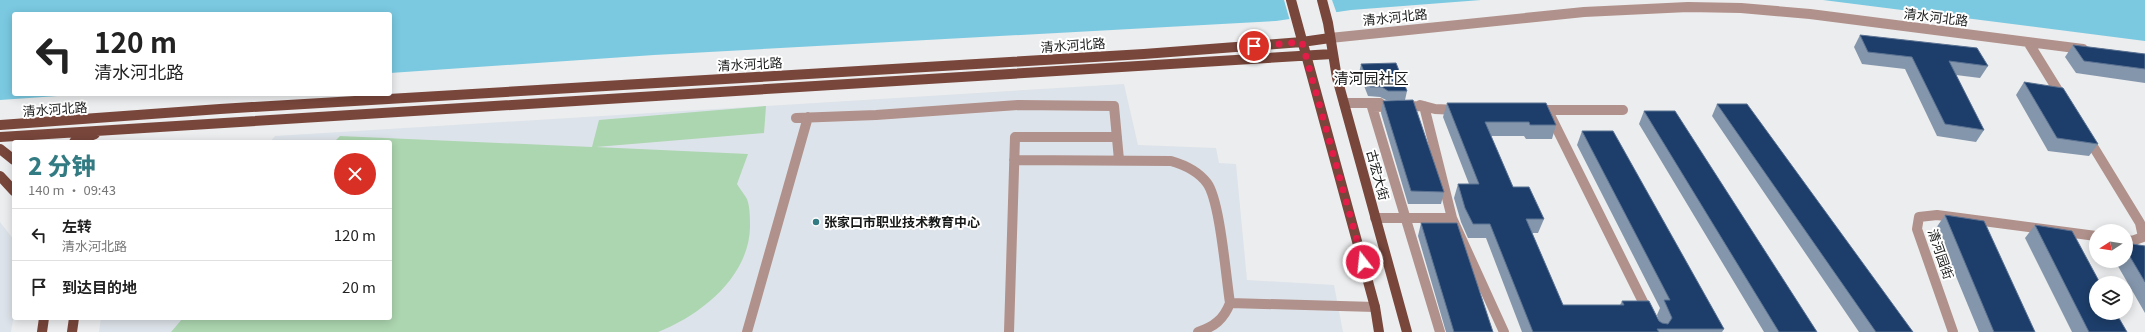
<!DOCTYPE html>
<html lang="zh">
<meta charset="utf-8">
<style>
:root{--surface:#fff;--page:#f6f6f6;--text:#222;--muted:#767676;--line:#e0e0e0;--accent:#337b83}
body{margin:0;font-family:Georgia,"Noto Sans SC",serif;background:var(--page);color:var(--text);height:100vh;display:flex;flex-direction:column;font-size:15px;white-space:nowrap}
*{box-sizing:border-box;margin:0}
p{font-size:13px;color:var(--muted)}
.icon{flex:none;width:22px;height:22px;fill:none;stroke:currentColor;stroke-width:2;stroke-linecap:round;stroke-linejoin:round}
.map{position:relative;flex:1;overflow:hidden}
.panel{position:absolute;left:12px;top:140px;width:380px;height:180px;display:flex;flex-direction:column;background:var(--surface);border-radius:4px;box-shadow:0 2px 10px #0003}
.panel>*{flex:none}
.banner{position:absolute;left:12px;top:12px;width:380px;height:84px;border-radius:4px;box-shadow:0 2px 10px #0003;background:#fff;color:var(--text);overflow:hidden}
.needle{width:26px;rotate:258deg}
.fabs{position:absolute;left:2089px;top:224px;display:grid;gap:8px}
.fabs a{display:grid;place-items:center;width:44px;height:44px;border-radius:50%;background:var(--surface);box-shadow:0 2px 10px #0003;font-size:20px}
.pin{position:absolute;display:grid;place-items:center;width:34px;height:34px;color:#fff;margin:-17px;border:2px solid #fff;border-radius:50%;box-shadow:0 1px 4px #0007}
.me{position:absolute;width:44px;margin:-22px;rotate:344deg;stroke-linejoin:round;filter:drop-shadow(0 0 3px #0008)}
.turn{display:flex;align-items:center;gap:14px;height:84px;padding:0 16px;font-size:18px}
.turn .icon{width:52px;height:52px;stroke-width:2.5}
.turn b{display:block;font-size:28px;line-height:34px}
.round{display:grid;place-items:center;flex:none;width:42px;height:42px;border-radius:21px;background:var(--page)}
.summary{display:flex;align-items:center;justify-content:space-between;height:68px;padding:0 16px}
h1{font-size:24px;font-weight:800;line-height:30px;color:var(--accent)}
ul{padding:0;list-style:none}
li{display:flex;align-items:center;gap:12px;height:52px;padding:0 16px;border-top:1px solid var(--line)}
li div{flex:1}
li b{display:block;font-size:15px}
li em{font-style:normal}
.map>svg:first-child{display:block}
</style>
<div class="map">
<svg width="2145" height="332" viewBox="0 0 2145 332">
<rect width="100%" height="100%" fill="#ecedee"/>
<!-- built -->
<path fill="#dde3ea" d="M1124,84L1138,145L1216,148L1219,163L1236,164L1247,280L1334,285L1343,332H99L101,318H390V142H270L275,136Z
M0,222L14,240V314L11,332H0Z"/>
<!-- green -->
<path fill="#acd6af" d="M766,106L764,133L596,147L748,154L737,184C740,189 744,194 747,199C750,207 750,218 750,227C749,277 701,315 658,332H171L183,318H390V142H334L340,136L592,147L599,120Z"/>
<!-- water -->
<path fill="#7ac9e1" d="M0,0H1481L1351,10L1276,21L654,55L390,73V14H14V94H86L0,100Z
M1823,0H2145V41Z"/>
<!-- pier -->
<path fill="#ecedee" d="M1284,0H1332L1337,14L1290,21Z"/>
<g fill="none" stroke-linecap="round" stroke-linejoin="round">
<!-- minor -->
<path stroke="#b0918b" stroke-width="10" d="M1330,38L1584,12L1688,7L1741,8L1810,14L2083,49
M2028,42L2062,97
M1344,103H1380
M1420,105L1435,109L1457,110
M1537,110H1623
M1550,115L1658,332
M796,118L876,115L1018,105L1114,106L1119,160
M2088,138L2140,223L2143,237L2132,241L2126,240
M1014,160L1171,161C1185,165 1198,171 1207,183C1220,200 1226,278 1230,303C1224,319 1214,327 1198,332
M1375,218H1452
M1230,303L1375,307
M747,332L808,117
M1009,332L1015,137H1117
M1440,332L1372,107L1424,106L1452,218L1504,332
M1953,332L1917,229L1919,217L1937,215L2096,236"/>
<!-- major -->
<path stroke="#78463b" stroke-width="10" d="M1291,0L1375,307L1379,332
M1322,0L1328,23L1337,78L1407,332
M0,125L220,109L1144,54L1302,42L1330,38
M0,137C444,108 888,82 1332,54
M74,142L95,134
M0,149L14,160
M0,176L14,191
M42,332L44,318
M72,332L74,318"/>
</g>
<!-- wall -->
<path fill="#8496ac" d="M1860,35L1988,66L1980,78L1956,75L1984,130L1976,142L1937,136L1905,69L1862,64L1854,47Z
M2073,45L2145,54V83L2076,73L2065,57Z
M1361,64L1407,91L1405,100H1386L1380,97L1368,96L1359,73Z
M2024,82L2098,144L2089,156L2048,151L2016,95Z
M1383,101L1444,192L1441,204H1408L1381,113Z
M1447,103L1556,125L1552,139H1526L1524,136H1491L1513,187L1544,219L1538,233H1532L1563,305H1620L1622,301L1659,321L1657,315L1660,308L1577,145L1582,131L1724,329L1722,332H1522L1486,238H1468L1461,222L1454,198L1458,184H1469L1443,117Z
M1717,104L1913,332H1859L1712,116Z
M1644,111L1817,332H1764L1639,124Z
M1945,215L2035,332H1979L1936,228Z
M1421,223L1493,332H1446L1418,236Z
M2035,225L2127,332H2072L2025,238Z
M2126,243L2145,246V313L2115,261H2126Z"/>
<!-- building -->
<path fill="#1d3e6a" stroke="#5b7292" d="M1860,35L1977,48L1988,66L1949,61L1984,130L1945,124L1912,57L1868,52Z
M2073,45L2145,54V69L2084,61Z
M1396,63L1407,91H1388L1382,87H1370L1361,64Z
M2024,82L2063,88L2098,144L2057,138Z
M1413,100L1444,192L1411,191L1383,101Z
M1447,103H1546L1556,125H1530L1529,122H1485L1513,187H1529L1544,219H1526L1563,305H1624L1622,301H1649L1659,321L1662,323L1668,324L1672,318L1664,300H1670L1582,131H1613L1724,329H1657L1659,332H1533L1490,224H1473L1465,208L1458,184H1479Z
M1717,104H1747L1913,332H1876Z
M1644,111H1675L1817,332H1779Z
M1945,215L1984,221L2035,332H1994Z
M1421,223H1457L1493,332H1454Z
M2035,225L2072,231L2100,283H2096V313H2116L2127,332H2089Z
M2126,243L2145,246V282L2126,250Z"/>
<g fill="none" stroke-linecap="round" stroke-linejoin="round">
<!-- route -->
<path stroke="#e11d48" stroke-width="7" stroke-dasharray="0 12.6" d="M1254,46L1302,42L1363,262"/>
</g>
<!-- markers -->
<circle fill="#337b83" stroke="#fff" stroke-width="1.5" cx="816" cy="222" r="4"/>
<g text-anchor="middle" stroke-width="4" stroke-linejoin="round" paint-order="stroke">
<!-- street labels -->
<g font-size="13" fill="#161717" stroke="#fff">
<text transform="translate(1395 17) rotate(-6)" y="5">清水河北路</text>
<text transform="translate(1936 17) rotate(7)" y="5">清水河北路</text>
<text transform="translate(1073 45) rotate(-4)" y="5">清水河北路</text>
<text transform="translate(750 64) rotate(-3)" y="5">清水河北路</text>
<text transform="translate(55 109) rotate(-4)" y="5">清水河北路</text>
<text transform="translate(1378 175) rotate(75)" y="5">古宏大街</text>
<text transform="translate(1941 254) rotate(71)" y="5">清河园街</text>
</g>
<!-- poi labels -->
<g font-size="13" font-weight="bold" fill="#161717" stroke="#fff" text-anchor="start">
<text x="824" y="227">张家口市职业技术教育中心</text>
</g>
<!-- quarter labels -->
<g font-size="15" fill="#161717" stroke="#fff">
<text x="1371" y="84">清河园社区</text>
</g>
</g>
</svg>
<div class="fabs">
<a><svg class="needle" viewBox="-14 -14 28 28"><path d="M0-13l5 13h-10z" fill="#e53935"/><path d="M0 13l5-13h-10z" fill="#767676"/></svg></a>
<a><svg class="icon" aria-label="layers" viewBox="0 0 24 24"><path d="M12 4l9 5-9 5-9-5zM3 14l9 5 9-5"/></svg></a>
</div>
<div class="pin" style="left:1254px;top:46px;background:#d93025"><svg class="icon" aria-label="arrive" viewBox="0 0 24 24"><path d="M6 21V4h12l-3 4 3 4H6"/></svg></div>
<svg class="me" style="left:1363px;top:262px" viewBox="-20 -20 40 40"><circle r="17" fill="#e11d48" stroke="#fff" stroke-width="3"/><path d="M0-11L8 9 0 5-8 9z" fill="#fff"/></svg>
<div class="banner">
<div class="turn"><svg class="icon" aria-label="left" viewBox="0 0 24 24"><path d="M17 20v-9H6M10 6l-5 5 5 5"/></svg><div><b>120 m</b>清水河北路</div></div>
</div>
<section class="panel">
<div class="summary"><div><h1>2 分钟</h1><p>140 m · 09:43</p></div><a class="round" style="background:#d93025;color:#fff"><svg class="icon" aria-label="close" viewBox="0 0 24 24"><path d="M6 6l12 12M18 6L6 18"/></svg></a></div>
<ul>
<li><svg class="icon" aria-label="left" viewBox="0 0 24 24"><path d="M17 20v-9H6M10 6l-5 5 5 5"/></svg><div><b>左转</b><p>清水河北路</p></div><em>120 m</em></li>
<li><svg class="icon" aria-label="arrive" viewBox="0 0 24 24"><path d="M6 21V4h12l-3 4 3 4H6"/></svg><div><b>到达目的地</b></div><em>20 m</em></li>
</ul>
</section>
</div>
